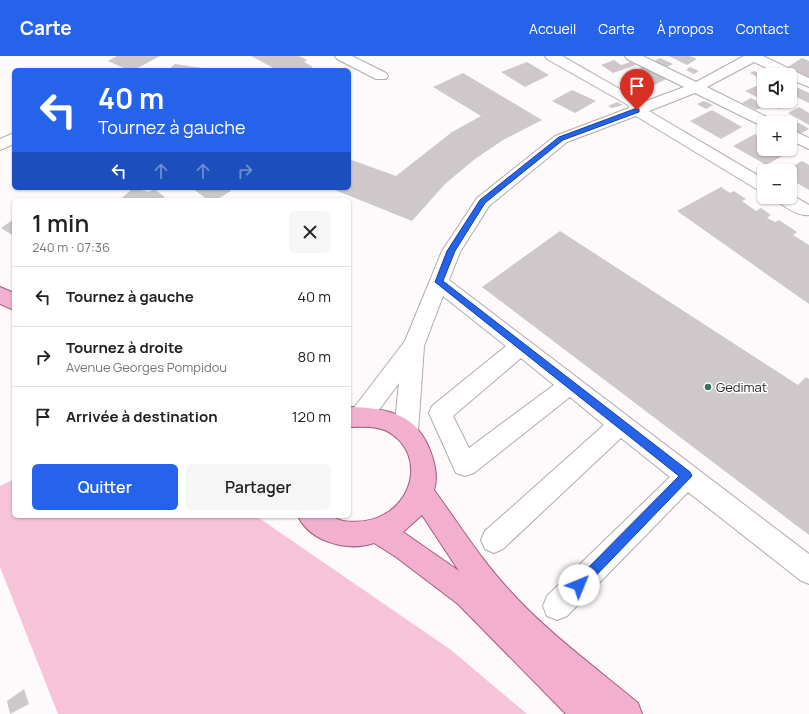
<!DOCTYPE html>
<html lang="fr">
<meta charset="utf-8">
<style>
:root{--surface:#fff;--page:#f6f6f6;--text:#202124;--muted:#757577;--line:#e0e0e0;--accent:#2563eb}
body{margin:0;font-family:Manrope,sans-serif;background:var(--page);color:var(--text);height:100vh;display:flex;flex-direction:column;font-size:15px;white-space:nowrap}
*{box-sizing:border-box;margin:0}
p{font-size:13px;color:var(--muted)}
.icon{flex:none;width:22px;height:22px;fill:none;stroke:currentColor;stroke-width:2;stroke-linecap:round;stroke-linejoin:round}
.map{position:relative;flex:1;overflow:hidden}
.drawer{position:absolute;left:12px;top:142px;width:339px;height:320px;display:flex;flex-direction:column;background:var(--surface);border-radius:6px;box-shadow:0 1px 3px #0004}
.drawer>*{flex:none}
.top-card{position:absolute;left:12px;top:12px;width:339px;height:122px;border-radius:6px;box-shadow:0 1px 3px #0004;background:#2563eb;color:#fff;overflow:hidden}
.controls{position:absolute;left:757px;top:12px;display:grid;gap:8px}
.controls a{display:grid;place-items:center;width:40px;height:40px;border-radius:6px;background:var(--surface);box-shadow:0 1px 3px #0004;font-size:20px}
.pin{position:absolute;display:grid;place-items:center;width:34px;height:34px;color:#fff;margin:-41px -17px;border-radius:50% 50% 50% 0;rotate:-45deg;box-shadow:0 0 4px #0007}
.pin .icon{rotate:45deg}
.me{position:absolute;width:44px;margin:-22px;rotate:45deg;stroke-linejoin:round;filter:drop-shadow(0 0 3px #0008)}
.turn{display:flex;align-items:center;gap:14px;height:84px;padding:0 20px;font-size:18px}
.turn .icon{width:52px;height:52px;stroke-width:2.5}
.turn b{display:block;font-size:28px;line-height:34px}
.lanes{display:flex;align-items:center;height:38px;padding:0 20px;background:#0003;justify-content:center;gap:20px;direction:ltr}
.lanes .off{opacity:.35}
.round{display:grid;place-items:center;flex:none;width:42px;height:42px;border-radius:6px;background:var(--page)}
.head{display:flex;align-items:center;justify-content:space-between;height:68px;padding:0 20px}
h1{font-size:24px;font-weight:600;line-height:30px}
.button{display:flex;gap:8px;margin-top:auto;padding:8px 20px}
.button a{flex:1;height:46px;border-radius:6px;background:var(--accent);color:#fff;font-size:16px;font-weight:600;line-height:46px;text-align:center}
.button a+a{background:var(--page);color:var(--text)}
ul{padding:0;list-style:none}
li{display:flex;align-items:center;gap:12px;height:60px;padding:0 20px;border-top:1px solid var(--line)}
li div{flex:1}
li b{display:block;font-size:15px}
li em{font-style:normal}
header{display:flex;align-items:center;gap:24px;box-sizing:border-box;height:56px;padding:0 20px;background:var(--accent);color:#fff}
header strong{font-size:19px}
nav{display:flex;gap:22px;margin-inline-start:auto;font-size:14px}
.map>svg:first-child{display:block}
</style>
<header>
<strong>Carte</strong>
<nav><a>Accueil</a><a>Carte</a><a>À propos</a><a>Contact</a></nav>
</header>
<div class="map">
<svg width="809" height="658" viewBox="0 0 809 658">
<rect width="100%" height="100%" fill="#fef9fb"/>
<!-- green -->
<path fill="#f7c3d8" d="M14,423V460H256L451,594L527,658H58L0,511V430Z"/>
<!-- building -->
<path fill="#cfc8ca" d="M117,0H160L134,14H128L108,5Z
M251,0H299L307,4L304,6L313,11L307,14H277Z
M669,0H690L697,3L687,9Z
M660,2L673,8L665,12L652,6Z
M802,2L809,5V22L786,12Z
M614,4L621,9L631,6L636,9L613,17L601,9Z
M527,6L549,19L525,31L501,16Z
M175,8L209,13V14H168Z
M643,11L666,23L647,33L624,21Z
M690,11L699,15L694,18L686,14Z
M754,15L763,19L766,17L769,19H764V26L756,23L759,22L750,17Z
M463,17L542,64L503,84L475,103L445,128L412,165L330,132H349V103L396,120L452,76L481,60L433,31Z
M790,28L809,37V47L790,38Z
M756,30L764,34V45H786L789,47L779,53L745,35Z
M572,34L596,45L575,57L552,45Z
M751,42L765,50L756,54L742,47Z
M704,45L713,49L706,53L697,48Z
M617,46L623,49L612,52L608,50Z
M799,51L809,57V69L788,57Z
M712,54L742,71L721,83L690,65Z
M794,65L803,69L809,73L800,78L790,72V67Z
M755,78L764,84V93H780L788,97L766,109L733,90Z
M802,105L809,109V134L790,123V115H784Z
M721,131L730,137L734,135L746,143L742,145L756,155L761,152L771,159L767,162L775,166L779,164L797,176L793,179L809,189V248L677,155Z
M133,132L149,136L154,133L165,141L160,144H130L122,142Z
M192,132H227L231,135L216,144H208Z
M14,163V180L1,172Z
M560,175L798,329L806,321L809,323V479L482,231Z
M24,633L29,648L10,658L7,645Z"/>
<g fill="none" stroke-linecap="round" stroke-linejoin="round">
<defs>
<path id="minor" d="M335,0H352L386,17L388,20L386,23H376L337,3Z
M545,0H562L639,44L641,47L684,31L627,3L625,0H643L696,26L744,0H763L809,22V31L790,23V19H781L754,6L707,31L773,64L776,67H764V71L695,37L649,55L764,123V135L758,134L636,60L567,86L489,150L460,196L449,224L809,498V528L800,524L688,436L567,560L557,564L547,560L543,550L547,540L670,421L621,382L503,493L494,497L485,493L481,484L485,475L604,369L570,341L474,417L465,420L456,417L429,357L432,350L506,290L443,240L424,290L418,376L414,383L406,386L398,383L394,376L399,327L369,367L361,370L353,367L350,360L353,353L405,285L442,195L477,142L555,80L629,52L628,49L547,3ZM521,302L554,329L469,392L453,360Z
M790,73L809,82V93L790,84Z
M14,77V88L0,94V83Z
M790,138L809,149V159C799,161 780,149 774,141H790Z"/>
<path id="major" d="M0,231L14,237V254L0,248Z
M349,351C387,352 417,357 431,397C435,408 438,422 434,434C459,468 481,504 510,535C548,577 595,611 638,647L642,658H566L458,548L396,501L374,487C348,496 310,486 298,460C308,460 319,459 329,460C334,460 338,464 343,465C357,467 373,465 385,458C414,442 422,400 393,379C381,369 364,371 349,371ZM422,459L459,515L403,476Z"/>
</defs>
<!-- minor casing -->
<use href="#minor" stroke="#b1abad" stroke-width="2"/>
<!-- major casing -->
<use href="#major" stroke="#a55c7e" stroke-width="2"/>
<!-- minor -->
<use href="#minor" fill="#fff" fill-rule="evenodd"/>
<!-- major -->
<use href="#major" fill="#f2afce" fill-rule="evenodd"/>
</g>
<!-- route -->
<path fill="#2563eb" stroke="#184099" d="M637,52L639,53V56L563,84L485,147L455,195L443,225L690,416L692,420L583,533L579,534L575,533L573,529L575,525L679,420L435,226L447,195L480,144L559,81Z"/>
<!-- markers -->
<circle fill="#347462" stroke="#fff" stroke-width="1.5" cx="708" cy="331" r="4"/>
<g text-anchor="middle" stroke-width="3" stroke-linejoin="round" paint-order="stroke">
<!-- poi labels -->
<g font-size="13" fill="#272526" stroke="#fff" text-anchor="start">
<text x="716" y="336">Gedimat</text>
</g>
</g>
</svg>
<div class="controls">
<a><svg class="icon" aria-label="sound" viewBox="0 0 24 24"><path d="M4 9h4l5-4v14l-5-4H4zM17 9q2 3 0 6"/></svg></a>
<a>+</a>
<a>−</a>
</div>
<div class="pin" style="left:637px;top:54px;background:#d93025"><svg class="icon" aria-label="arrive" viewBox="0 0 24 24"><path d="M6 21V4h12l-3 4 3 4H6"/></svg></div>
<svg class="me" style="left:579px;top:529px" viewBox="-20 -20 40 40"><circle r="19" fill="#fff"/><path d="M0-13L10 11 0 6-10 11z" fill="#2563eb"/></svg>
<div class="top-card">
<div class="turn"><svg class="icon" aria-label="left" viewBox="0 0 24 24"><path d="M17 20v-9H6M10 6l-5 5 5 5"/></svg><div><b>40 m</b>Tournez à gauche</div></div>
<div class="lanes"><svg class="icon" aria-label="left" viewBox="0 0 24 24"><path d="M17 20v-9H6M10 6l-5 5 5 5"/></svg><svg class="icon off" aria-label="ahead" viewBox="0 0 24 24"><path d="M12 20V5M6 11l6-6 6 6"/></svg><svg class="icon off" aria-label="ahead" viewBox="0 0 24 24"><path d="M12 20V5M6 11l6-6 6 6"/></svg><svg class="icon off" aria-label="right" viewBox="0 0 24 24"><path d="M7 20v-9h11M14 6l5 5-5 5"/></svg></div>
</div>
<section class="drawer">
<div class="head"><div><h1>1 min</h1><p>240 m · 07:36</p></div><a class="round"><svg class="icon" aria-label="close" viewBox="0 0 24 24"><path d="M6 6l12 12M18 6L6 18"/></svg></a></div>
<ul>
<li><svg class="icon" aria-label="left" viewBox="0 0 24 24"><path d="M17 20v-9H6M10 6l-5 5 5 5"/></svg><div><b>Tournez à gauche</b></div><em>40 m</em></li>
<li><svg class="icon" aria-label="right" viewBox="0 0 24 24"><path d="M7 20v-9h11M14 6l5 5-5 5"/></svg><div><b>Tournez à droite</b><p>Avenue Georges Pompidou</p></div><em>80 m</em></li>
<li><svg class="icon" aria-label="arrive" viewBox="0 0 24 24"><path d="M6 21V4h12l-3 4 3 4H6"/></svg><div><b>Arrivée à destination</b></div><em>120 m</em></li>
</ul>
<div class="button"><a>Quitter</a><a>Partager</a></div>
</section>
</div>
